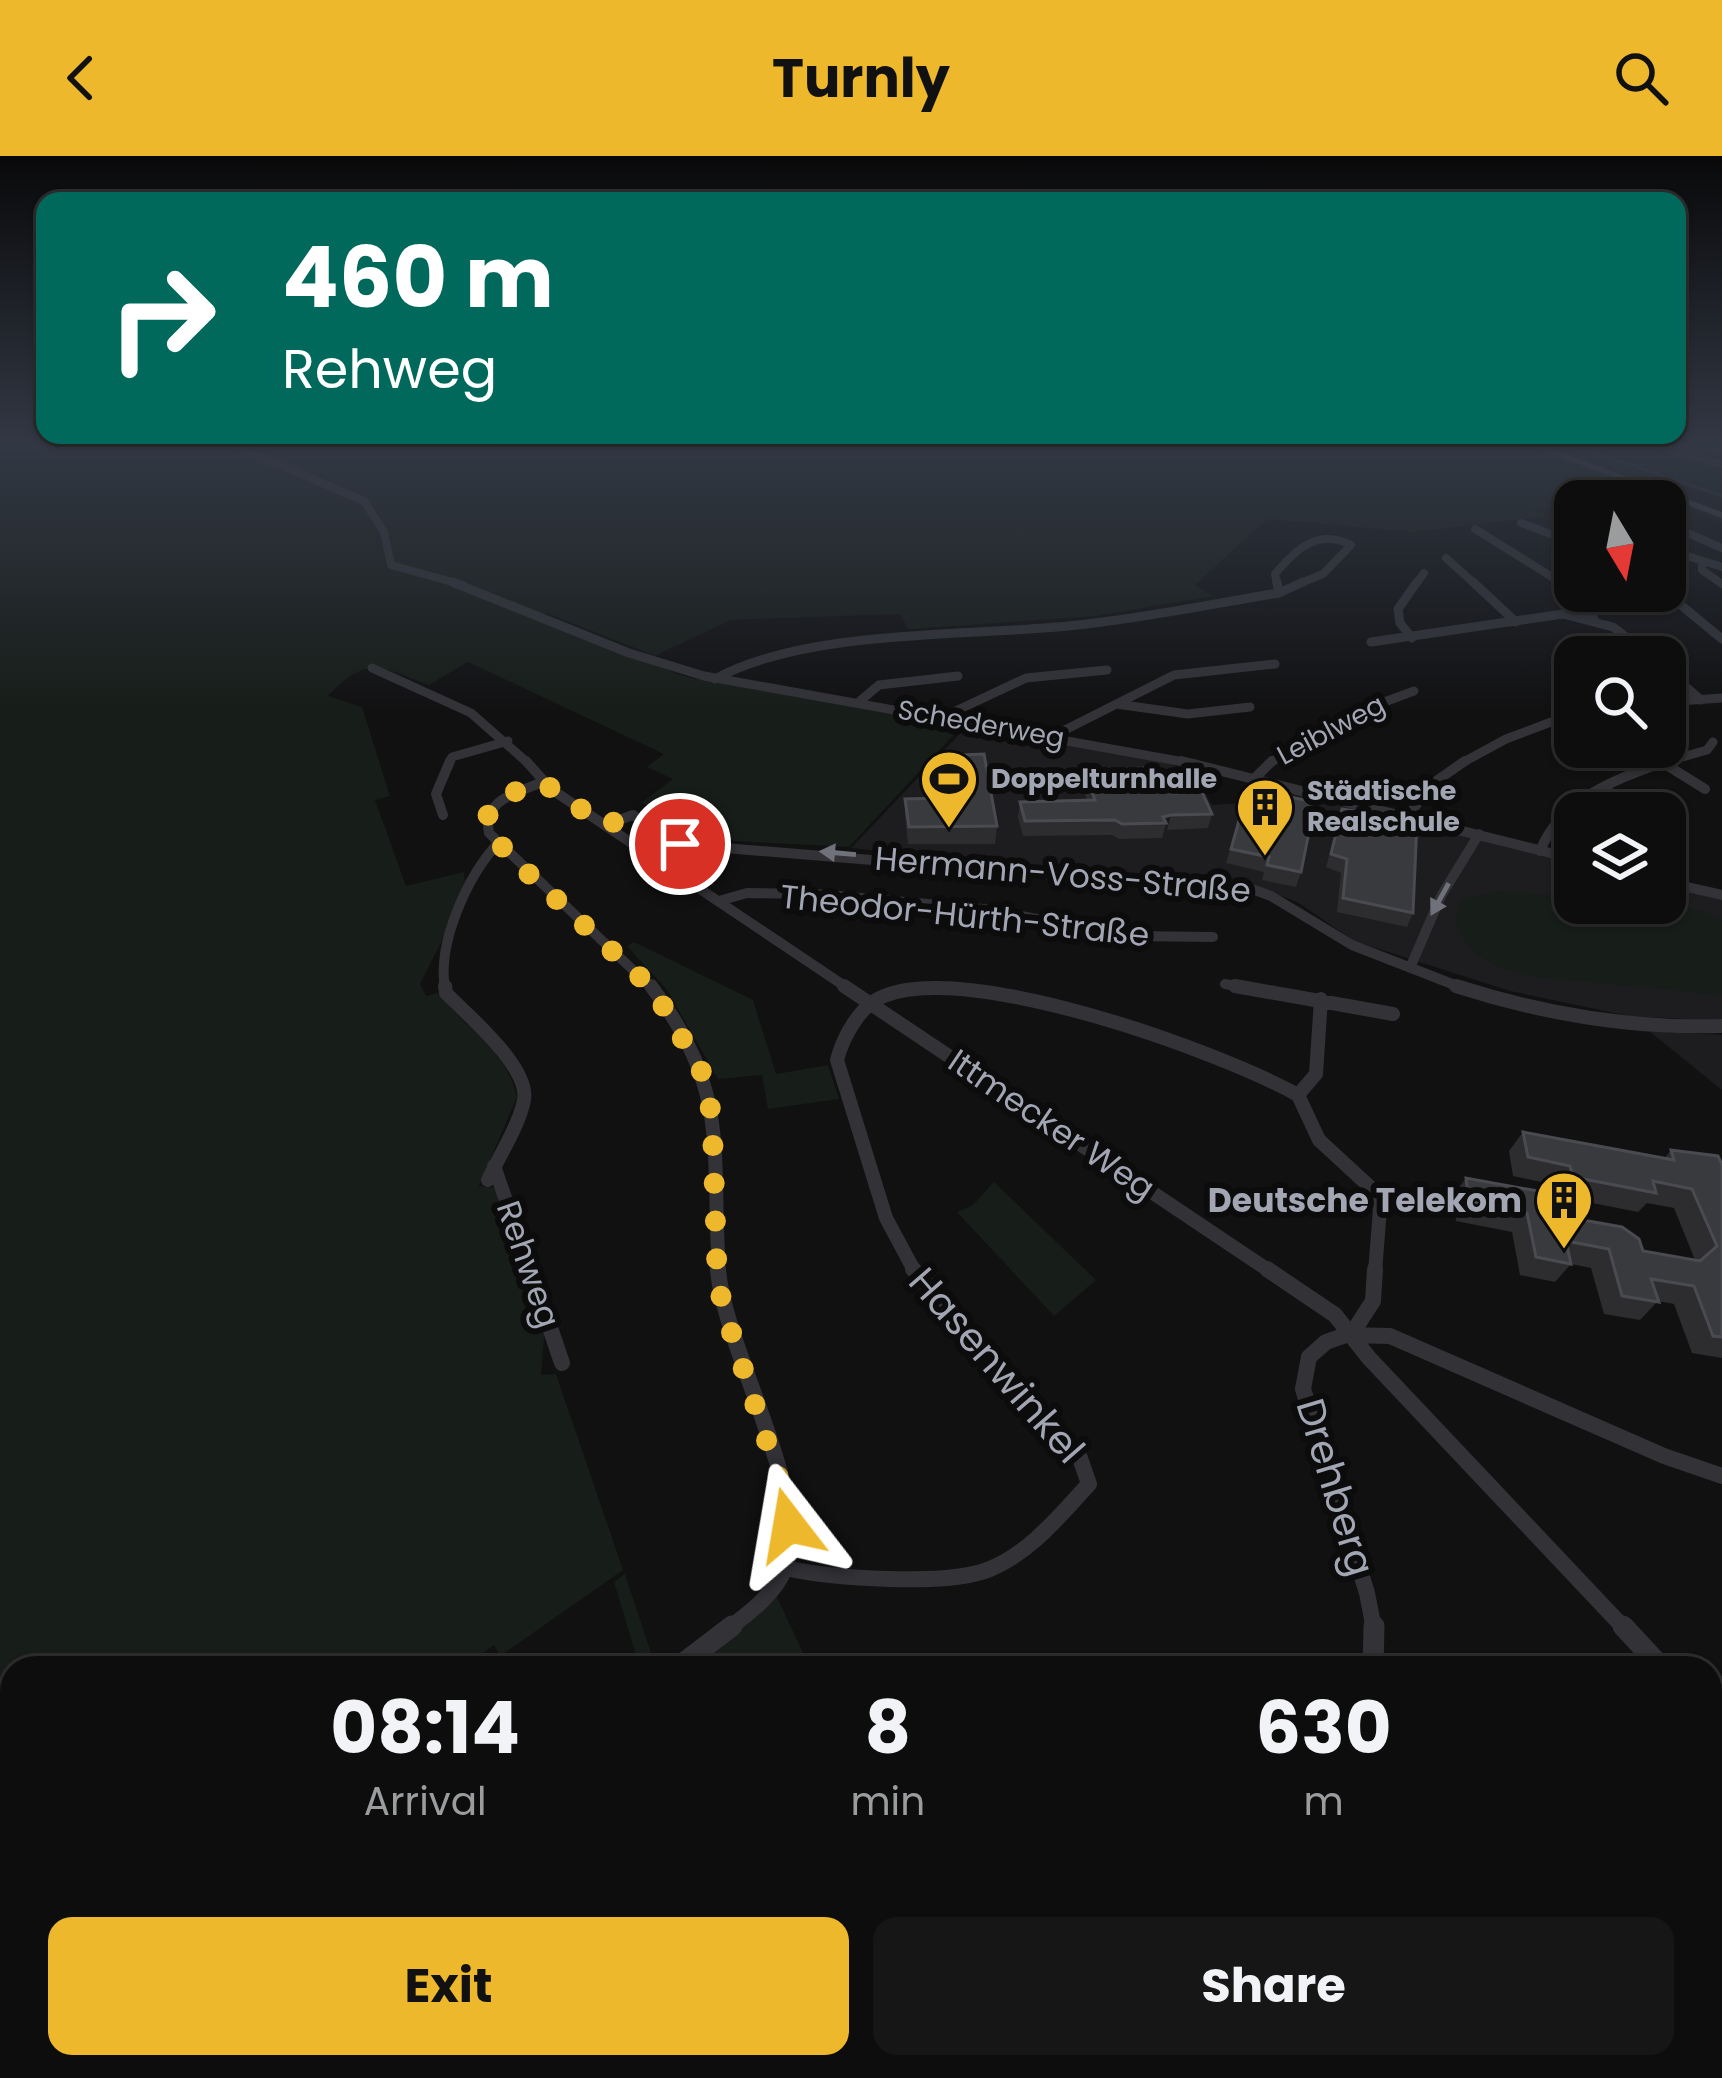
<!DOCTYPE html>
<meta charset="utf-8">
<style>
:root{--surface:#0d0d0e;--page:#161617;--text:#f1f3f6;--muted:#9a9c9e;--line:#2d2d2e;--accent:#eeb82c}
body{margin:0;font-family:Poppins,sans-serif;background:var(--page);color:var(--text);height:100vh;display:flex;flex-direction:column;font-size:45px;white-space:nowrap}
*{box-sizing:border-box;margin:0}
p{font-size:39px;color:var(--muted)}
.icon{flex:none;width:66px;height:66px;fill:none;stroke:currentColor;stroke-width:2;stroke-linecap:round;stroke-linejoin:round}
.map{position:relative;flex:1;overflow:hidden}
.details{position:absolute;left:0px;top:1500px;width:1722px;height:423px;display:flex;flex-direction:column;background:var(--surface);border-radius:36px 36px 0 0;box-shadow:0 3px 9px #0004,0 0 0 3px var(--line)}
.details>*{flex:none}
.guide{position:absolute;left:36px;top:36px;width:1650px;height:252px;border-radius:24px;box-shadow:0 3px 9px #0004,0 0 0 3px var(--line);background:#00695c;color:#fff;overflow:hidden}
.needle{width:78px;rotate:170deg}
.tools{position:absolute;left:1554px;top:324px;display:grid;gap:24px}
.tools a{display:grid;place-items:center;width:132px;height:132px;border-radius:24px;background:var(--surface);box-shadow:0 3px 9px #0004,0 0 0 3px var(--line);font-size:60px}
.pin{position:absolute;display:grid;place-items:center;width:102px;height:102px;color:#fff;margin:-51px;border:6px solid #fff;border-radius:50%;box-shadow:0 3px 12px #0007}
.me{position:absolute;width:132px;margin:-66px;rotate:346deg;stroke-linejoin:round;filter:drop-shadow(0 0 9px #0008)}
.turn{display:flex;align-items:center;gap:42px;height:252px;padding:0 48px;font-size:54px}
.turn .icon{width:156px;height:156px;stroke-width:2.5}
.turn b{display:block;font-size:84px;line-height:102px}
.eta{display:flex;justify-content:space-evenly;align-items:center;height:204px;text-align:center}
.eta b{font-size:72px;font-weight:700;line-height:84px}
.cta{display:flex;gap:24px;margin-top:auto;padding:24px 48px}
.cta a{flex:1;height:138px;border-radius:24px;background:var(--accent);color:#111;font-size:48px;font-weight:700;line-height:138px;text-align:center}
.cta a+a{background:var(--page);color:var(--text)}
header{display:flex;justify-content:space-between;align-items:center;height:156px;padding:0 48px;background:var(--accent);color:#111;font-size:54px;font-weight:700}
.map>svg:first-child{display:block}
</style>
<header><svg class="icon" aria-label="back" viewBox="0 0 24 24"><path d="M15 5l-7 7 7 7"/></svg>Turnly<svg class="icon" aria-label="search" viewBox="0 0 24 24"><circle cx="10" cy="10" r="6"/><path d="M15 15l6 6"/></svg></header>
<div class="map">
<svg width="1722" height="1922" viewBox="0 0 1722 1922">
<rect width="100%" height="100%" fill="#111112"/>
<!-- built -->
<path fill="#1d1d1f" d="M969,568L1173,606L1190,637H1205L1212,649L1242,647L1258,626L1575,707V747H1665V729L1722,743V865L1629,860L1510,835L1354,785L1299,747L1246,725L1113,721L851,692Z
M1649,875L1722,879V934Z"/>
<!-- green -->
<path fill="#171d18" d="M0,286H1519L1722,361V366L1664,342L1575,345V353L1531,352L1547,360L1414,376L1267,363L1195,429L1213,440L1096,460L908,473L900,458L730,464L655,500L547,457L537,463L686,521L962,570L849,691L734,685L641,647L673,623L647,611L664,598L468,506L429,529C380,511 368,498 328,540L362,551L390,640L375,644L406,730L464,716L466,737L420,828L426,840L438,837C465,873 507,894 517,941L479,1030L499,1032L545,1170L541,1219L556,1218L623,1414L500,1500L494,1489L463,1512H12V1911H122L107,1922H0Z
M1529,286H1637L1722,313V340L1643,310L1637,323Z
M1498,735L1575,742V747C1622,747 1679,741 1722,764V839L1534,821C1500,813 1464,802 1455,763L1461,743Z
M634,786L753,844L776,918L828,909L839,943L768,953L762,919L718,923L667,834L627,790Z
M994,1026L1096,1124L1054,1160L957,1056L973,1049Z
M625,1418L656,1512H640L614,1426Z
M777,1441L804,1499L781,1512H685Z"/>
<g fill="none" stroke-linecap="round" stroke-linejoin="round">
<!-- stream -->
<path stroke="#272e35" stroke-width="3" d="M1564,286L1722,340"/>
<!-- street-far5 -->
<path stroke="#323237" stroke-width="8" d="M227,286L364,345L384,376L391,409L463,429
M1643,286L1722,308
M1692,286L1722,294
M1564,352L1575,356
M1521,367L1575,387
M1665,367L1722,392
M1475,373L1565,429
M1665,393L1722,411
M1446,402L1476,429
M1702,406V414L1722,428
M1277,429L1275,418C1296,393 1318,372 1351,389L1323,418L1296,429
M1415,429L1424,417"/>
<!-- street-far4 -->
<path stroke="#323237" stroke-width="9" d="M452,426L629,497L704,520L1195,608
M1277,426L1279,437
M1473,426L1516,466
M1560,426L1572,434L1594,463
M1664,435L1722,483
M1279,437L1303,426
M1412,482L1400,467L1398,453L1417,426
M1371,486L1563,458L1613,471L1652,501
M372,512L471,557L529,608
M1665,513L1701,544
M715,523C808,472 971,481 1078,469C1145,462 1212,448 1279,437
M860,545L879,529L958,520
M1665,546L1722,542
M1116,548L1188,558L1250,551
M945,560L1026,522L1107,514
M1053,580L1174,519L1275,508
M1659,604L1665,608
M449,608L452,601L508,585
M1269,608L1328,567L1414,535
M1460,608L1506,583L1575,557
M1658,608L1707,594L1713,586"/>
<!-- street-far3 -->
<path stroke="#323237" stroke-width="10" d="M526,605L551,633L849,833
M1181,605L1575,703
M1660,605L1705,633
M1255,622L1272,605
M542,626C516,638 482,643 489,677L653,833
M1604,632L1636,657
M443,659L436,638L450,605
M1407,661L1432,628L1465,605
M605,669L633,659L671,685L688,689L1105,723L1241,729L1271,740L1352,789L1465,833
M1540,695C1561,643 1617,622 1667,605
M1665,726L1722,739
M719,745L747,737L817,738L983,753L1132,780L1213,781
M1410,812L1441,740L1479,678
M1225,828L1252,833
M445,833C437,787 467,721 498,687"/>
<!-- street-far2 -->
<path stroke="#323237" stroke-width="14" d="M445,830L446,837C467,859 530,911 524,944C519,970 499,1000 488,1024
M651,830C731,934 711,995 719,1116
M844,830L1271,1116
M1235,830L1393,858
M1456,830C1543,858 1630,873 1722,870
M1321,843L1316,918L1298,939L1319,984L1370,1031L1380,1053L1375,1116
M494,1010L531,1116
M915,1116L886,1062L837,904C843,881 860,849 884,840C971,805 1218,895 1298,939"/>
<!-- street-far1 -->
<path stroke="#323237" stroke-width="16" d="M530,1113L562,1207
M718,1113C724,1194 812,1339 785,1412C776,1437 748,1458 728,1473
M1267,1113L1335,1159L1369,1202L1625,1473
M1353,1176L1373,1145L1375,1113
M785,1412C832,1422 946,1431 990,1413C1031,1396 1060,1359 1089,1328L1080,1302L913,1113
M1374,1473L1367,1437L1303,1233L1309,1201L1326,1186L1346,1179L1390,1180L1664,1300L1722,1320"/>
<!-- street -->
<path stroke="#323237" stroke-width="21" d="M1623,1470L1662,1512
M677,1512L732,1470
M1373,1512L1374,1470
M1710,1563L1722,1576
M1710,1635L1722,1634
M162,1922L183,1911
M929,1922L944,1911
M1491,1922L1499,1911"/>
<!-- secondary -->
<path fill="#404147" fill-rule="evenodd" d="M1520,286H1533L1722,356V362Z"/>
</g>
<!-- wall -->
<path fill="#2d2d30" d="M935,600L997,670L995,688H908L905,660V643L939,642L934,617Z
M1084,614L1153,619L1172,637L1212,658L1208,672L1167,674L1164,675L1162,682L1119,683L1112,679L1023,680L1018,661L1020,646L1087,644L1082,628Z
M1342,653L1413,757L1407,771L1337,756L1341,717L1326,711Z
M1240,661L1301,716L1296,731L1262,724L1264,716L1226,707Z
M1523,976L1664,1003L1671,994L1722,1008V1202L1692,1197L1674,1148L1658,1145L1640,1164L1604,1158L1591,1112L1571,1108L1555,1126L1520,1119L1512,1076L1456,1065L1453,1040L1466,1022L1643,1095L1695,1104L1674,1052L1647,1047L1638,1056L1557,1040L1555,1029L1513,1020L1509,995Z"/>
<!-- shaded-wall -->
<path fill="#1c1c1e" d="M1171,659L1167,674L1164,675L1166,667L1163,661Z"/>
<!-- building -->
<path fill="#393a3e" stroke="#4a4b50" stroke-width="3" d="M984,598L997,670L909,671L905,643L943,642L935,600Z
M1150,612L1153,619L1164,618L1172,637L1202,636L1212,658L1171,659L1163,661L1166,667L1122,668L1115,664L1025,665L1020,646L1095,644L1084,614Z
M1269,637L1315,646L1301,716L1267,709L1269,701L1231,693L1240,661L1258,665Z
M1342,653L1417,665L1413,757L1343,742L1347,703L1331,698Z
M1523,976L1674,1004L1671,994L1718,1000L1722,1008V1181L1713,1180L1694,1130L1651,1123L1659,1146L1622,1140L1609,1093L1566,1085L1571,1108L1536,1101L1527,1057L1469,1046L1466,1022L1543,1036L1558,1048L1560,1060L1622,1071L1639,1083L1643,1095L1700,1105L1717,1090L1692,1033L1653,1025L1656,1037L1573,1021L1570,1010L1528,1001Z"/>
<!-- one-way arrows -->
<defs><path id="oneway-solid" d="M-6-.8H1V-3.2L6.5 0L1 3.2V.8H-6Z" transform="scale(3)"/></defs>
<g fill="#70727b">
<use href="#oneway-solid" transform="translate(838 697) rotate(-175)"/>
<use href="#oneway-solid" transform="translate(1440 743) rotate(119)"/>
</g>
<!-- sky -->
<linearGradient id="sky" x2="0" y2="1"><stop stop-color="#09090a"/><stop offset="0.52" stop-color="#323844"/><stop offset="1" stop-color="#323844" stop-opacity="0"/></linearGradient>
<rect width="1722" height="555" fill="url(#sky)"/>
<g fill="none" stroke-linecap="round" stroke-linejoin="round">
<!-- route -->
<path stroke="#eeb82c" stroke-width="21" stroke-dasharray="0 37.8" d="M680,688L636,660L604,669L542,626L501,641L486,662L490,677L514,704L653,833L701,914L712,959L717,1114L722,1147L781,1329L789,1369"/>
</g>
<!-- icons -->
<defs>
<symbol id="stadium-pin" viewBox="-11 -11 22 30"><path d="M0 17L-7.5 6A9.5 9.5 0 1 1 7.5 6Z" fill="#eeb82c" stroke="#0c0c0d"/><path d="M0-5a6.5 5 0 1 0 0 10a6.5 5 0 1 0 0-10ZM-3.5-1.8h7v3.6h-7Z" fill="#111"/></symbol>
<symbol id="building-pin" viewBox="-11 -11 22 30"><path d="M0 17L-7.5 6A9.5 9.5 0 1 1 7.5 6Z" fill="#eeb82c" stroke="#0c0c0d"/><path d="M-4-6H4V6H1V3H-1V6H-4ZM-2.5-4.3h1.7v1.8h-1.7ZM.8-4.3h1.7v1.8H.8ZM-2.5-1h1.7V.8h-1.7ZM.8-1h1.7V.8H.8Z" fill="#111"/></symbol>
</defs>
<g fill-rule="evenodd">
<use href="#stadium-pin" x="916" y="590" width="66" height="90"/>
<use href="#building-pin" x="1232" y="618" width="66" height="90"/>
<use href="#building-pin" x="1531" y="1011" width="66" height="90"/>
</g>
<g text-anchor="middle" stroke-width="12" stroke-linejoin="round" paint-order="stroke">
<!-- far-street labels -->
<g font-size="27" fill="#a2a6b3" stroke="#0c0c0d">
<text transform="translate(981 568) rotate(10)" y="9">Schederweg</text>
<text transform="translate(1331 574) rotate(-28)" y="9">Leiblweg</text>
</g>
<!-- far-poi labels -->
<g font-size="27" font-weight="bold" fill="#a2a6b3" stroke="#0c0c0d" text-anchor="start">
<text x="991" y="632">Doppelturnhalle</text>
<text x="1307" y="644">Städtische<tspan x="1307" dy="31">Realschule</tspan></text>
</g>
<!-- street labels -->
<g font-size="33" fill="#a2a6b3" stroke="#0c0c0d">
<text transform="translate(1063 718) rotate(5)" y="12">Hermann-Voss-Straße</text>
<text transform="translate(965 759) rotate(6)" y="12">Theodor-Hürth-Straße</text>
<text transform="translate(1052 968) rotate(34)" y="12">Ittmecker Weg</text>
<text transform="translate(529 1108) rotate(71)" y="12">Rehweg</text>
</g>
<!-- poi labels -->
<g font-size="33" font-weight="bold" fill="#a2a6b3" stroke="#0c0c0d" text-anchor="end">
<text x="1522" y="1056">Deutsche Telekom</text>
</g>
<!-- near-street labels -->
<g font-size="39" fill="#a2a6b3" stroke="#0c0c0d">
<text transform="translate(997 1209) rotate(49)" y="14">Hasenwinkel</text>
<text transform="translate(1336 1331) rotate(73)" y="14">Drehberg</text>
</g>
</g>
</svg>
<div class="tools">
<a><svg class="needle" viewBox="-14 -14 28 28"><path d="M0-13l5 13h-10z" fill="#e53935"/><path d="M0 13l5-13h-10z" fill="#9a9c9e"/></svg></a>
<a><svg class="icon" aria-label="search" viewBox="0 0 24 24"><circle cx="10" cy="10" r="6"/><path d="M15 15l6 6"/></svg></a>
<a><svg class="icon" aria-label="layers" viewBox="0 0 24 24"><path d="M12 4l9 5-9 5-9-5zM3 14l9 5 9-5"/></svg></a>
</div>
<div class="pin" style="left:680px;top:688px;background:#d93025"><svg class="icon" aria-label="arrive" viewBox="0 0 24 24"><path d="M6 21V4h12l-3 4 3 4H6"/></svg></div>
<svg class="me" style="left:789px;top:1369px" viewBox="-20 -20 40 40"><path d="M0-17L14 15 0 8-14 15z" fill="#eeb82c" stroke="#fff" stroke-width="4"/></svg>
<div class="guide">
<div class="turn"><svg class="icon" aria-label="right" viewBox="0 0 24 24"><path d="M7 20v-9h11M14 6l5 5-5 5"/></svg><div><b>460 m</b>Rehweg</div></div>
</div>
<section class="details">
<div class="eta">
<div><b>08:14</b><p>Arrival</p></div>
<div><b>8</b><p>min</p></div>
<div><b>630</b><p>m</p></div>
</div>
<div class="cta"><a>Exit</a><a>Share</a></div>
</section>
</div>
